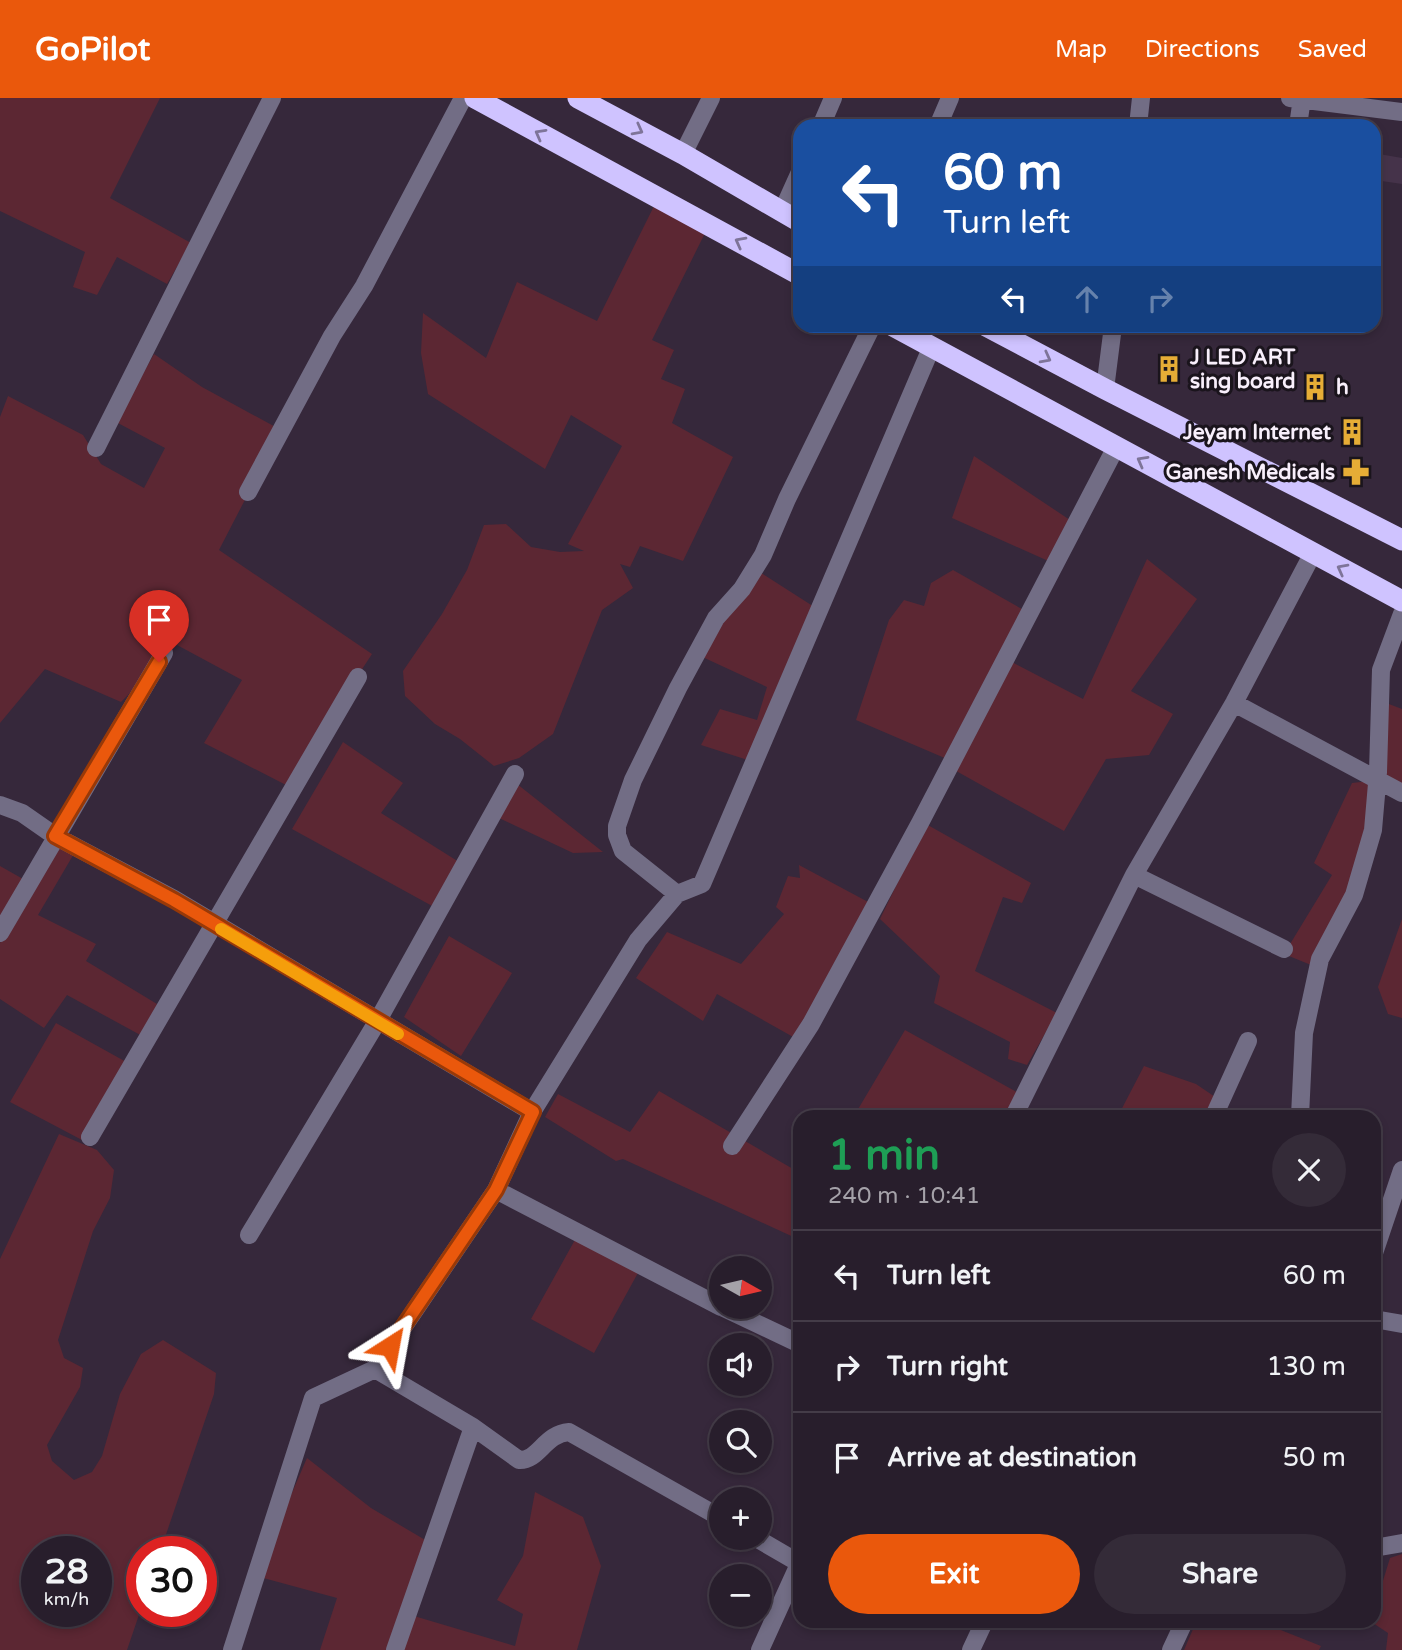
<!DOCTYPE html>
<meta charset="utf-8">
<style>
:root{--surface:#281e2c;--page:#342b38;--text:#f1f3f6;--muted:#a5a2a9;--line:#443c48;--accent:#ea580c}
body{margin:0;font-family:"Varela Round",sans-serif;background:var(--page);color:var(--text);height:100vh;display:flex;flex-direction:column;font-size:26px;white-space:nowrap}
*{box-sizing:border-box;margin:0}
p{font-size:23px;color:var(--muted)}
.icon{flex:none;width:38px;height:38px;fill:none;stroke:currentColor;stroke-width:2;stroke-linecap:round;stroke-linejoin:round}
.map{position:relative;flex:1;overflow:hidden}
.sheet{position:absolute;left:793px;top:1012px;width:588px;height:518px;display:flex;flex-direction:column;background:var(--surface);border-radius:21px;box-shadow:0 4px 10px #0003,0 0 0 2px var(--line)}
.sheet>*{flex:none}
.guide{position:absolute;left:793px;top:21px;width:588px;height:214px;border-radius:21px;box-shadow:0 4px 10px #0003,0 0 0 2px var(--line);background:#1a4fa0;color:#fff;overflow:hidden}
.needle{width:46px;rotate:98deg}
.controls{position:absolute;left:709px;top:1158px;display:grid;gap:14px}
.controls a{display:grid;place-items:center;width:63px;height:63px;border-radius:50%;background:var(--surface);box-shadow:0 4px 10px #0003,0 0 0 2px var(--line);font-size:35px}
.speed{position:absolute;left:21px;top:1438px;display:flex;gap:14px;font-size:35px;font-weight:700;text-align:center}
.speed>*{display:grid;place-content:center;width:91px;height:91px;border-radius:50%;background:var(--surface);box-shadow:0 4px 10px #0003,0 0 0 2px var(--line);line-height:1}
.speed small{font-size:18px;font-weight:400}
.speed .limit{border:10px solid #d22;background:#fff;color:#111}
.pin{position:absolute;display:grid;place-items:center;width:60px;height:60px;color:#fff;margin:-72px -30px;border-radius:50% 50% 50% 0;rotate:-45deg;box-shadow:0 0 7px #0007}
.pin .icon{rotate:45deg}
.me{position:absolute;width:77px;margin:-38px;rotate:34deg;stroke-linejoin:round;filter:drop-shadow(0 0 5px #0008)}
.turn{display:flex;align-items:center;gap:24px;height:147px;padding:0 35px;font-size:32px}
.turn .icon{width:91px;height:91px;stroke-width:2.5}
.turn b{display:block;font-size:49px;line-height:60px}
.lanes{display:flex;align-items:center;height:66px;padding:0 35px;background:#0003;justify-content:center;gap:35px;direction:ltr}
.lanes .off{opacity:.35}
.round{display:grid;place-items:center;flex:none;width:74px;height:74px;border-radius:37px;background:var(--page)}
.headline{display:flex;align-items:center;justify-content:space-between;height:119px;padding:0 35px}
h1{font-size:42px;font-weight:700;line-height:52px;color:#1e9e55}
.primary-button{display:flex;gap:14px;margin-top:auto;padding:14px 35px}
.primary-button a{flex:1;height:80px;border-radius:42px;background:var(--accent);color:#fff;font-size:28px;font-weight:700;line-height:80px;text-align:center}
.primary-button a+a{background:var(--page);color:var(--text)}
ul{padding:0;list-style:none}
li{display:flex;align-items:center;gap:21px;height:91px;padding:0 35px;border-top:2px solid var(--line)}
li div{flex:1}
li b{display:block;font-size:26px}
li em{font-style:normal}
header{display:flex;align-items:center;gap:42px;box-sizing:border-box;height:98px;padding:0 35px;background:var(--accent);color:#fff}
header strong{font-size:33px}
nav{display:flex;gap:38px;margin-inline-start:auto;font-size:24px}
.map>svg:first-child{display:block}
</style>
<header>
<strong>GoPilot</strong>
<nav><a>Map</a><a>Directions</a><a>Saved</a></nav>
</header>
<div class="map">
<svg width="1402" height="1552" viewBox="0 0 1402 1552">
<rect width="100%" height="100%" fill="#36283b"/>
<!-- built -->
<path fill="#45334a" d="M1379,56L1402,60V86L1375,82Z"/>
<!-- green -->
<path fill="#5c2733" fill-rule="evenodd" d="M0,0H160L110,100L191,145L167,186L117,159L97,197L73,189L85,154L0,113Z
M656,104L707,131L652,242L674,252L661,281L685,291L672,325L733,359L683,463L640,448L630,469L620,466L633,490L602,512L553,636L519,660L494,668L460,641L435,626L405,598L403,573L442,516L467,472L484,427L506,426L531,449L560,454L584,453L568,446L622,348L571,317L545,371L428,296L421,255L423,215L486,260L517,184L597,223Z
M154,256L202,289L281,332L219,452L372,556L286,687L204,645L242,582L177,547L121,604L45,571L0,625V319L8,298L83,337L101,366L144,390L165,350L116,324Z
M974,358L1076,426L1055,466L952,420Z
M1147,461L1197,501L1131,593L1173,616L1149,657L1106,661L1064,733L949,669L1006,561L1083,601Z
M953,472L1029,515L947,661L856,622L889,522L904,502L924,508L931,485Z
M758,473L819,512L754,664L701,647L720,611L757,622L767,589L696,556Z
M1381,603L1402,611V689L1381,677Z
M343,644L403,685L381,715L459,764L434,809L292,731Z
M512,682L603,754L573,755L497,719Z
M1378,682L1373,732L1316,869L1284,856L1332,777L1314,765L1352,685Z
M926,726L1031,785L1022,805L1003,799L975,873L1057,915L1027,967L1008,961L1010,944L934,905L940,878L880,821Z
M55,738L75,754L38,817L96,846L86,863L157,906L144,939L67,897L44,930L0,901V845Z
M799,767L870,805L795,940L717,896L703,923L636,880L667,834L741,866L784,816L776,809L788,778L800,780Z
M0,768L23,781L0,823Z
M1402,821V920L1388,916L1378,889Z
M449,838L512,875L461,958L404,919Z
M56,925L128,965L82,1042L10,1004Z
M905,932L1022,997L1011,1018H854Z
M1144,968L1196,986L1221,1003L1214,1018H1118Z
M659,993L800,1075V1142L623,1061L616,1063L545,1019L558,996L630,1034Z
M59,1036L97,1052L114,1072L110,1100L93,1133L58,1242L64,1260L83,1270L80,1289L47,1347L52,1363L74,1382L92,1374L102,1358L120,1296L141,1256L163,1242L216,1275L214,1296L160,1454H142V1508L127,1552H0V1161ZM37,1454H96V1514H37Z
M576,1140L639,1173L594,1255L531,1221Z
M307,1360L371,1410L432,1446L390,1552H320L337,1500L256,1478Z
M535,1394L583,1419L601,1468L577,1552H404L414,1518L515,1548L523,1516L497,1502L523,1458Z
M1402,1456V1552H1386L1388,1535L1370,1523L1374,1522V1512L1390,1460Z
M1197,1522L1258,1523L1321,1548L1319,1552H1184Z"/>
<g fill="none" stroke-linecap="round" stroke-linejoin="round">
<!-- minor -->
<path stroke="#726d85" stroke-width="18" d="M1290,0L1402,14
M821,28L833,0
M938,28L950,0
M1138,28L1141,0
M1298,28L1302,0
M683,56L711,0
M782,114L800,74
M1105,291L1113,228
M96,350L272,0
M248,394L332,238L364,188L463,0
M1234,605L1402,695
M0,707L22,715L55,738L174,801L532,1014
M1134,777L1284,851
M677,796L623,753L617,737V728L633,682L678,590L716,520L742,491L763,457L787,401L872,228
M0,835L164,555
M1014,1018L1134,777L1234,605L1313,455
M1214,1018L1248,943
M1300,1018L1304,935L1320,861L1354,797L1373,732L1378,674L1381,572L1402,516
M90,1039L358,579
M732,1048L811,926L920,725L1116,349
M496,1092L721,1209
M249,1137L377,924L515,676
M1374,1155L1402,1072
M722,1209L800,1246
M1374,1221L1402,1226
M721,1420L569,1334C544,1336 539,1363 519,1362L473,1329L375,1271L496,1092L532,1014L638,842L677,796L702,786L932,248
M756,1440L799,1465
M1374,1450L1402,1445
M232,1552L313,1300L375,1271
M395,1552L473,1329
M760,1552L800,1464
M971,1552L985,1522
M1171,1552L1185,1522"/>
<!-- highway -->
<path stroke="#cfc3ff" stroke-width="21" d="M475,0L800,177
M578,0L683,56L800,124
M893,228L1402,503
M986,228L1105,291L1402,442"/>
</g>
<!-- one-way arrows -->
<defs><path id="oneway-chevron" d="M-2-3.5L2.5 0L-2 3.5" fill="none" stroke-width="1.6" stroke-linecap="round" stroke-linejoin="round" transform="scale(1.75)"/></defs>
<g stroke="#7e7499">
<use href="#oneway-chevron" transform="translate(638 32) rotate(28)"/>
<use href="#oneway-chevron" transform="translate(540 36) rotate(-151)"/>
<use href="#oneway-chevron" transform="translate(740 144) rotate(-152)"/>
<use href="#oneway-chevron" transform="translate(1046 260) rotate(28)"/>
<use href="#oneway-chevron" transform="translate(1142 363) rotate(-151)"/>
<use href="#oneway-chevron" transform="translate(1342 471) rotate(-152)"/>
</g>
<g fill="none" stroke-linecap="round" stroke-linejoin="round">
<defs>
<path id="route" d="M159,564L55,738L174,802L533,1014L496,1092L390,1248"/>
</defs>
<!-- route casing -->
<use href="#route" stroke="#983908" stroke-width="18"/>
<!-- route -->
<use href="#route" stroke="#ea580c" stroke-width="12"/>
<!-- slow -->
<path stroke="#f59e0b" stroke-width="12" d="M221,831L398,936"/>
</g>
<!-- icons -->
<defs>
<symbol id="building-bare" viewBox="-9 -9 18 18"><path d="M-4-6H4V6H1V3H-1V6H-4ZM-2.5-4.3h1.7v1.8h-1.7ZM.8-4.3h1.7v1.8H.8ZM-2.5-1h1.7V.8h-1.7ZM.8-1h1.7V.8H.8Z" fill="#e6ad36" stroke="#1a141c" stroke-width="2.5" paint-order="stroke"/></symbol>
<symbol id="pharmacy-bare" viewBox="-9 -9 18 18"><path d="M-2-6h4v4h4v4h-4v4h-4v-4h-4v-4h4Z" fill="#e6ad36" stroke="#1a141c" stroke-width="2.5" paint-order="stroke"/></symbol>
</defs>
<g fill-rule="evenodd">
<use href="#building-bare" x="1150" y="252" width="38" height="38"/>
<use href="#building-bare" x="1296" y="270" width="38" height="38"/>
<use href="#building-bare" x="1333" y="315" width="38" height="38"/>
<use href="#pharmacy-bare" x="1337" y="355" width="38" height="38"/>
</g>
<g text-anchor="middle" stroke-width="6" stroke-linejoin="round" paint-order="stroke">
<!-- poi labels -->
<g font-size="21" font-weight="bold" fill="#f8effb" stroke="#1a141c" text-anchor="start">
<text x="1190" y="266">J LED ART<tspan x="1190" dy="24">sing board</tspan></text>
<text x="1336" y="296">h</text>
<text x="1331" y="341" text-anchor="end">Jeyam Internet</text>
<text x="1335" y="381" text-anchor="end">Ganesh Medicals</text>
</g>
</g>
</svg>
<div class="controls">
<a><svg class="needle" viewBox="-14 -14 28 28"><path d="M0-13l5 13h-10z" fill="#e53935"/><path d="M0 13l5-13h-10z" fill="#a5a2a9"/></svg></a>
<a><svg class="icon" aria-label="sound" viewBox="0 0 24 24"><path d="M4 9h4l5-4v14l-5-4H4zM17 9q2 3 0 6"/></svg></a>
<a><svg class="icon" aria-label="search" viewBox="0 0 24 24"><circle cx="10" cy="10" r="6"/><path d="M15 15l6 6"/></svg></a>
<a>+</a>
<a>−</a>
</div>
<div class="speed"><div>28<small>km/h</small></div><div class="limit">30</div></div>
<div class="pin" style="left:159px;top:564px;background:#d93025"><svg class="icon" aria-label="arrive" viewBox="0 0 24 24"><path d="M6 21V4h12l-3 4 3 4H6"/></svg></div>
<svg class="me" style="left:390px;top:1248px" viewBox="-20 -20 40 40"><path d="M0-17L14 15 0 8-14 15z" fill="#ea580c" stroke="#fff" stroke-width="4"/></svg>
<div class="guide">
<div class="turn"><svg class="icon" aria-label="left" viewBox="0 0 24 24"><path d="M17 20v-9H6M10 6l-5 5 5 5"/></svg><div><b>60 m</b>Turn left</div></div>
<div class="lanes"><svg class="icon" aria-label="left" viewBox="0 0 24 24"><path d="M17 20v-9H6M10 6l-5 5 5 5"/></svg><svg class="icon off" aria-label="ahead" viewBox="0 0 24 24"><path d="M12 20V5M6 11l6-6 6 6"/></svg><svg class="icon off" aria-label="right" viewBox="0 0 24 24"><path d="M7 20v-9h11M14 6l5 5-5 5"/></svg></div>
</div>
<section class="sheet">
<div class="headline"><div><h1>1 min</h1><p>240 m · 10:41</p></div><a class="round"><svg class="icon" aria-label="close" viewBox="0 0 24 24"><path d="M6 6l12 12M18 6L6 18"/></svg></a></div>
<ul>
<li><svg class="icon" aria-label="left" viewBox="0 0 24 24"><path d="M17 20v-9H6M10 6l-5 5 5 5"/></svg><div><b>Turn left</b></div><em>60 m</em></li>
<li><svg class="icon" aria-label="right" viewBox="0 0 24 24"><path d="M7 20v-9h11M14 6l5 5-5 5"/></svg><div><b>Turn right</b></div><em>130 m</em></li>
<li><svg class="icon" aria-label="arrive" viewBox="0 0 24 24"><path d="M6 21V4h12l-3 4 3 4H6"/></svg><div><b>Arrive at destination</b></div><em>50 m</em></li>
</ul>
<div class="primary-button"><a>Exit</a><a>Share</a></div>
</section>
</div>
